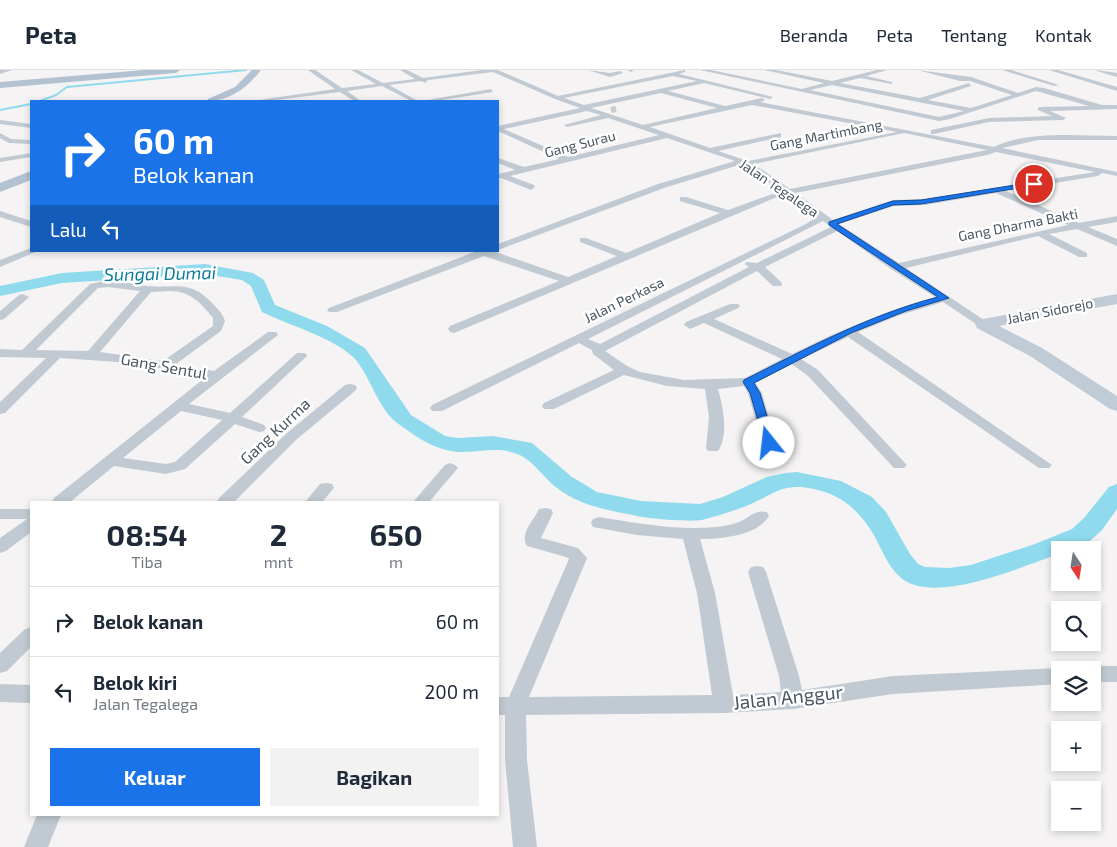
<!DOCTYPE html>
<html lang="id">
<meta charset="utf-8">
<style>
:root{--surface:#fff;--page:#f2f2f3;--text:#1f2937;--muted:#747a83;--line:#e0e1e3;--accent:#1a73e8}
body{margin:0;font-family:"Exo 2",sans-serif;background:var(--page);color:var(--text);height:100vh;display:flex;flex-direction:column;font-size:19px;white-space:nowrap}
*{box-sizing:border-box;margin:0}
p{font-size:16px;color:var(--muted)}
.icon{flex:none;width:28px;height:28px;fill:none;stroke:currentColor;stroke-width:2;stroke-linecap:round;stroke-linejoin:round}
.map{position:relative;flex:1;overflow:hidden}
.sheet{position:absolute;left:30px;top:431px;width:469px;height:315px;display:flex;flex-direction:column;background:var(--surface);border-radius:0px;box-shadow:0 2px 8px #0003}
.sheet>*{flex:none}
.top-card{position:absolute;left:30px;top:30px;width:469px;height:152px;border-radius:0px;box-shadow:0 2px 8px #0003;background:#1a73e8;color:#fff;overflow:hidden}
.needle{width:32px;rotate:168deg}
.tools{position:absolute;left:1051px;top:471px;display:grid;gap:10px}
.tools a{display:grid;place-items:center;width:50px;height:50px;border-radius:0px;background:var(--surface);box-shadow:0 2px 8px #0003;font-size:25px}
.pin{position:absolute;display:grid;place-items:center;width:42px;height:42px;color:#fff;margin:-21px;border:2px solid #fff;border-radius:50%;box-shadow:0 1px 5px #0007}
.me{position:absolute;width:55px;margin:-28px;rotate:344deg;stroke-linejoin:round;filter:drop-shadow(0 0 4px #0008)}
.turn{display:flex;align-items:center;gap:18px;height:105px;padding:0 20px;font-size:22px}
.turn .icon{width:65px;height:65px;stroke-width:2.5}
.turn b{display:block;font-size:35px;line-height:42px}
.then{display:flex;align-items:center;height:48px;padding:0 20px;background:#0003;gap:10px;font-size:19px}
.eta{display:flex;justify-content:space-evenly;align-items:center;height:85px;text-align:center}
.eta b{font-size:30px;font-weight:700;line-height:35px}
.button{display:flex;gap:10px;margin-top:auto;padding:10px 20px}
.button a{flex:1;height:58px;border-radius:0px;background:var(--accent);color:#fff;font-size:20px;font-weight:700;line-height:58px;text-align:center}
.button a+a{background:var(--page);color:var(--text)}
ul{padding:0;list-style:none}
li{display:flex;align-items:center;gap:15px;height:70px;padding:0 20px;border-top:1px solid var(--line)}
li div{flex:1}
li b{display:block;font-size:19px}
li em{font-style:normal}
header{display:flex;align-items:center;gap:30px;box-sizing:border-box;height:70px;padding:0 25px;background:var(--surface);border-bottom:1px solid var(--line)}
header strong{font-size:24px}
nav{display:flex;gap:28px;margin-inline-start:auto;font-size:18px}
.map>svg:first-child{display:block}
</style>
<header>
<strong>Peta</strong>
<nav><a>Beranda</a><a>Peta</a><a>Tentang</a><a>Kontak</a></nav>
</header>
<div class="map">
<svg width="1117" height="777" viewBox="0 0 1117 777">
<rect width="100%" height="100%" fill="#f5f3f3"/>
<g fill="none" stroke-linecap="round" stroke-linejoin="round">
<!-- stream -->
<path stroke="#90daee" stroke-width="2" d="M40,31L56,25L67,17L246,0
M0,40L31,34"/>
<!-- river -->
<path fill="#90daee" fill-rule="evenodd" d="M205,194L253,203L264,210L275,235L327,256L365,278L411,345L445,366L458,368L493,366L532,373L572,407L597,422L641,431L700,434L723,427L767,407L785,403L797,402L841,411L872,427L886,442L910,484L918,494L925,497L949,498L971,495L1035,474L1072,459L1084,448L1109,417L1117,414V439L1102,460L1090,471L1069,480H1060V484L1053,486C1018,498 930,537 899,506C888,496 882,480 875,467C864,447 847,429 825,422C779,408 775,427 738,439C726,443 714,447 702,450C689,452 651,449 637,446C608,440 579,436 556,417C544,408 532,389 517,384C498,376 477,383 458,382C435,380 418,368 400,355C377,340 371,305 353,287C330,266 290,256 262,242L251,216L242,210L205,204L62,213L0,226V216L62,203Z"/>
<!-- street-tunnel -->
<path stroke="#caccce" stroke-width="6" stroke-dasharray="6 3" stroke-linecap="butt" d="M611,40L616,39"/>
<!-- street -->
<path fill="#c1cad2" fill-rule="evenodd" d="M0,0H12L0,4Z
M308,0H315L342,18L376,14L351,0H358L383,13L415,9L400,0H407L423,8L482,0H498L558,26L685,0V2L679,4L773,27L770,29L704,13L668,21L725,36L762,28L765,30L760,32L994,77C1028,60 1079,66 1117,66V70H1038L1002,78L1117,102V106L1102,103L1098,106L1006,121L1079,153L1117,146V152L1088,157L1117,169V176L1077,159L1049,164L1087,183V187H1079L1038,166L906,198L987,252L989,254L987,256H979L943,232L897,246L858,262L1052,395L1049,398H1039L848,267L801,289L818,300L904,392L907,395L904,398H894L808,306L792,294L755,313L762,323L776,373L774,376H764L762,373L748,323L744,316L718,319C723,336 729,365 718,381H708L706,378L709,347L705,319L667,316L624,305L554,339H544L542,336L544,333L614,300L593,284L592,280L579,273L442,341H432L430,338L432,335L804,155L817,147L787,125L777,127L454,263L450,262L448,259L450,256L559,211L484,186L337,242H329L327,240L329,238L477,181H493L568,207L617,186L580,172V168H586L626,183L720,143L680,131V127H686L728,140L781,121L742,94L664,118L498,180V174L658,114L735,91L667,68L510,106L534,115L535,117L531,120L501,108H498V104L515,100L498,93V88L524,97L559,89L498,61V56L580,38L555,29L493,2L428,10L425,13L421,11L389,15L418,31H411L382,16L347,21L361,31H354L340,22L268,31H252L335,19ZM673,6L697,11L584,35L564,28ZM661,23L717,38L643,55L591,38ZM752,35L897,62L748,91L718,81L781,67V63L710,78L650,57ZM587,41L601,45L564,55L567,57L608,48L659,65L568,87L504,59ZM904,63L987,80L790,119L754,94ZM996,82L1095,102L925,129L893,130L833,150L796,123L987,85ZM996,123L1068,155L899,193L839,154L894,136L925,135ZM823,151L831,157L757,193L746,192L745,194L749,197L600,274L588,269ZM837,161L891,199L935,227C885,241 839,261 792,284L714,249L738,238L740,236L738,234H730L686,252L684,255L690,259L704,253L782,289L745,308L684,310L640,302L627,296L605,281L757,201L773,216H781L782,214L781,212L765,197Z
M588,0L610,3L620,1L623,3L610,7Z
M627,0H634L631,2Z
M700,0H711L802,19L824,13L764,0H776L832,11L877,0H887L866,6L892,12V14L860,8L840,13L920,28L969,13L971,16L928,30L971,38L1012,25L970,11H960L917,0L971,7L1018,23L1036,17L1044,18L1102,35H1117V39L1050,41L1066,48L1063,50L989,52L934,64H931V60L989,48L1052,46L1038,40V38L1040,37L1089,36L1036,21L950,49L939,51ZM832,15L964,41L939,47L810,20Z
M1002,0H1011L1059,15L1054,16Z
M1049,0H1058L1117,17V21Z
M1096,0L1117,3V7L1097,1Z
M491,19L493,22L436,31H422Z
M0,50L31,54V58L0,54Z
M0,63L11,69L31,70V74L9,73L0,68Z
M31,83V87L0,92V88Z
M0,141L31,151V157L0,147Z
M31,178V181H38L0,197V190Z
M108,210C121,211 133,214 147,216C175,219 189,209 212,233C217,238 223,244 225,251L221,261L176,294L214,301L268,262H276L278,265L189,334L230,343L297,283H305L307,286L242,347L264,355L266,358L264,361L259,362L235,354L185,399L166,404L114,396L70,432H52L54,428L206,307L132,293L60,288L5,343L0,344V332L46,288L0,287V279L22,280L90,214ZM108,217L140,221L88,281L36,280L98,218ZM170,221C190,221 201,233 213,248V256L163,291L100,282L151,222ZM181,341L222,350L175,392L166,394L123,388Z
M23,224L29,227L27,229L4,249L0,250V241L19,225Z
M350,314L355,315L357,318L355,321L297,369L234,432H217L219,428L287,363L345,315Z
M450,393L455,395L458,398L429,432H413L445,395Z
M326,413L332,414L334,418L322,432H305L320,414Z
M545,438L551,439L553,443L541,468L578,478L587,488L529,627L712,625L697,523L683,469L637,465L593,457L591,453L593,449L599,447C637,453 677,461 716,457C724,456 731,455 739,452C749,448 755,439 767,442L769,446C757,466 721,469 700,469L715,523L733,625L781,622L779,606L748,502L751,497L757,496L763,497L766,502L799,606L802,620L893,606L1060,598L1067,600H1060V614L893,624L793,639L724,643L526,645L527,690L537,777H513L505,690V645H498V627H509L569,489L566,487L527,476C520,465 531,453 537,443L539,439Z
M0,439H31V462L6,481L0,483V468L27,449H0Z
M31,557V577L7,601L0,603V583L24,560Z
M1092,596H1117V612H1092V600H1084Z
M0,614L31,615V633L0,632Z
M37,745H61L48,777H24Z"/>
<!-- secondary -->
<path fill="#c1cbd6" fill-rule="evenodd" d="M1117,224V234L999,256L1042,278L1117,326V341L1110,339L1030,286L977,258L975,254L977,250L983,249Z"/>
<!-- primary -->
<path fill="#b3c2d1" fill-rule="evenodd" d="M144,0H180L176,3L0,18V12Z
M252,0H261C247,18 230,31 207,31L208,29L235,17Z
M31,101V110L0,122V113Z"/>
</g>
<!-- route -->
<path fill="#1a73e8" stroke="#114b97" d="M1034,112L1038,114L1037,115L921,134L893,135L837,154L949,228L906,241L851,263L754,313L760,323L775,373L769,376L765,375L750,323L743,312L744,310C808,278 869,245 938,227L829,155V152L893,131L921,130Z"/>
<g text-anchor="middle" stroke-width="5" stroke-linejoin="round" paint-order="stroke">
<!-- far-street labels -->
<g font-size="14" fill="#4a5661" stroke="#fff">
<text transform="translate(826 65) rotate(-11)" y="5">Gang Martimbang</text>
<text transform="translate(580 74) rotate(-14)" y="5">Gang Surau</text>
<text transform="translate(779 118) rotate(34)" y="5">Jalan Tegalega</text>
<text transform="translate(1018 155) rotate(-11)" y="5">Gang Dharma Bakti</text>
<text transform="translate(624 230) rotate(-26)" y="5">Jalan Perkasa</text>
<text transform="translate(1050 241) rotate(-11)" y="5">Jalan Sidorejo</text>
</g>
<!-- street labels -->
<g font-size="16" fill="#4a5661" stroke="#fff">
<text transform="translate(164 296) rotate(10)" y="6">Gang Sentul</text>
<text transform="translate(275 361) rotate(-43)" y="6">Gang Kurma</text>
</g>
<!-- water labels -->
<g font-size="18" font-style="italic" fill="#0c7c9b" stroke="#fff">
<text transform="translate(160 204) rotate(-1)" y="6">Sungai Dumai</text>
</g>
<!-- near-street labels -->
<g font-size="19" fill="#4a5661" stroke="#fff">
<text transform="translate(788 627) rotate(-6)" y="7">Jalan Anggur</text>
</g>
</g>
</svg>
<div class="tools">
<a><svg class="needle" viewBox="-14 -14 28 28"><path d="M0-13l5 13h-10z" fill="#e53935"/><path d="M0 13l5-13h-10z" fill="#747a83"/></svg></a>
<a><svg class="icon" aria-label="search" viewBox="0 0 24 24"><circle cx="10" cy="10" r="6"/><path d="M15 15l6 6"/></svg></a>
<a><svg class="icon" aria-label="layers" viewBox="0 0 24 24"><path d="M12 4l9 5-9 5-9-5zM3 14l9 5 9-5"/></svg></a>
<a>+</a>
<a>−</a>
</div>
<div class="pin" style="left:1034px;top:114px;background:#d93025"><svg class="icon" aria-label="arrive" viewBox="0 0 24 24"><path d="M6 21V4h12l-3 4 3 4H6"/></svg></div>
<svg class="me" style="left:769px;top:373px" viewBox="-20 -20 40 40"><circle r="19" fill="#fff"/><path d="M0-13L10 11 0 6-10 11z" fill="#1a73e8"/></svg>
<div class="top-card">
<div class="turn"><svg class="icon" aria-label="right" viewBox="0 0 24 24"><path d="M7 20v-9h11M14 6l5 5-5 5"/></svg><div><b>60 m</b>Belok kanan</div></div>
<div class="then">Lalu<svg class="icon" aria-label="left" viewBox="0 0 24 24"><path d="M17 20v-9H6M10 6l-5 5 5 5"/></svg></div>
</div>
<section class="sheet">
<div class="eta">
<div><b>08:54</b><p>Tiba</p></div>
<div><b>2</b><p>mnt</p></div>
<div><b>650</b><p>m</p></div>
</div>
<ul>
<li><svg class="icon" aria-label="right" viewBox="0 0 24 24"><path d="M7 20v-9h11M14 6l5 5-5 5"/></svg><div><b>Belok kanan</b></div><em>60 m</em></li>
<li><svg class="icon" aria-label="left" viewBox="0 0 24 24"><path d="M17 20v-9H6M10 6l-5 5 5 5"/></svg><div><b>Belok kiri</b><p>Jalan Tegalega</p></div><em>200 m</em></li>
</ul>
<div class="button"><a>Keluar</a><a>Bagikan</a></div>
</section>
</div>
